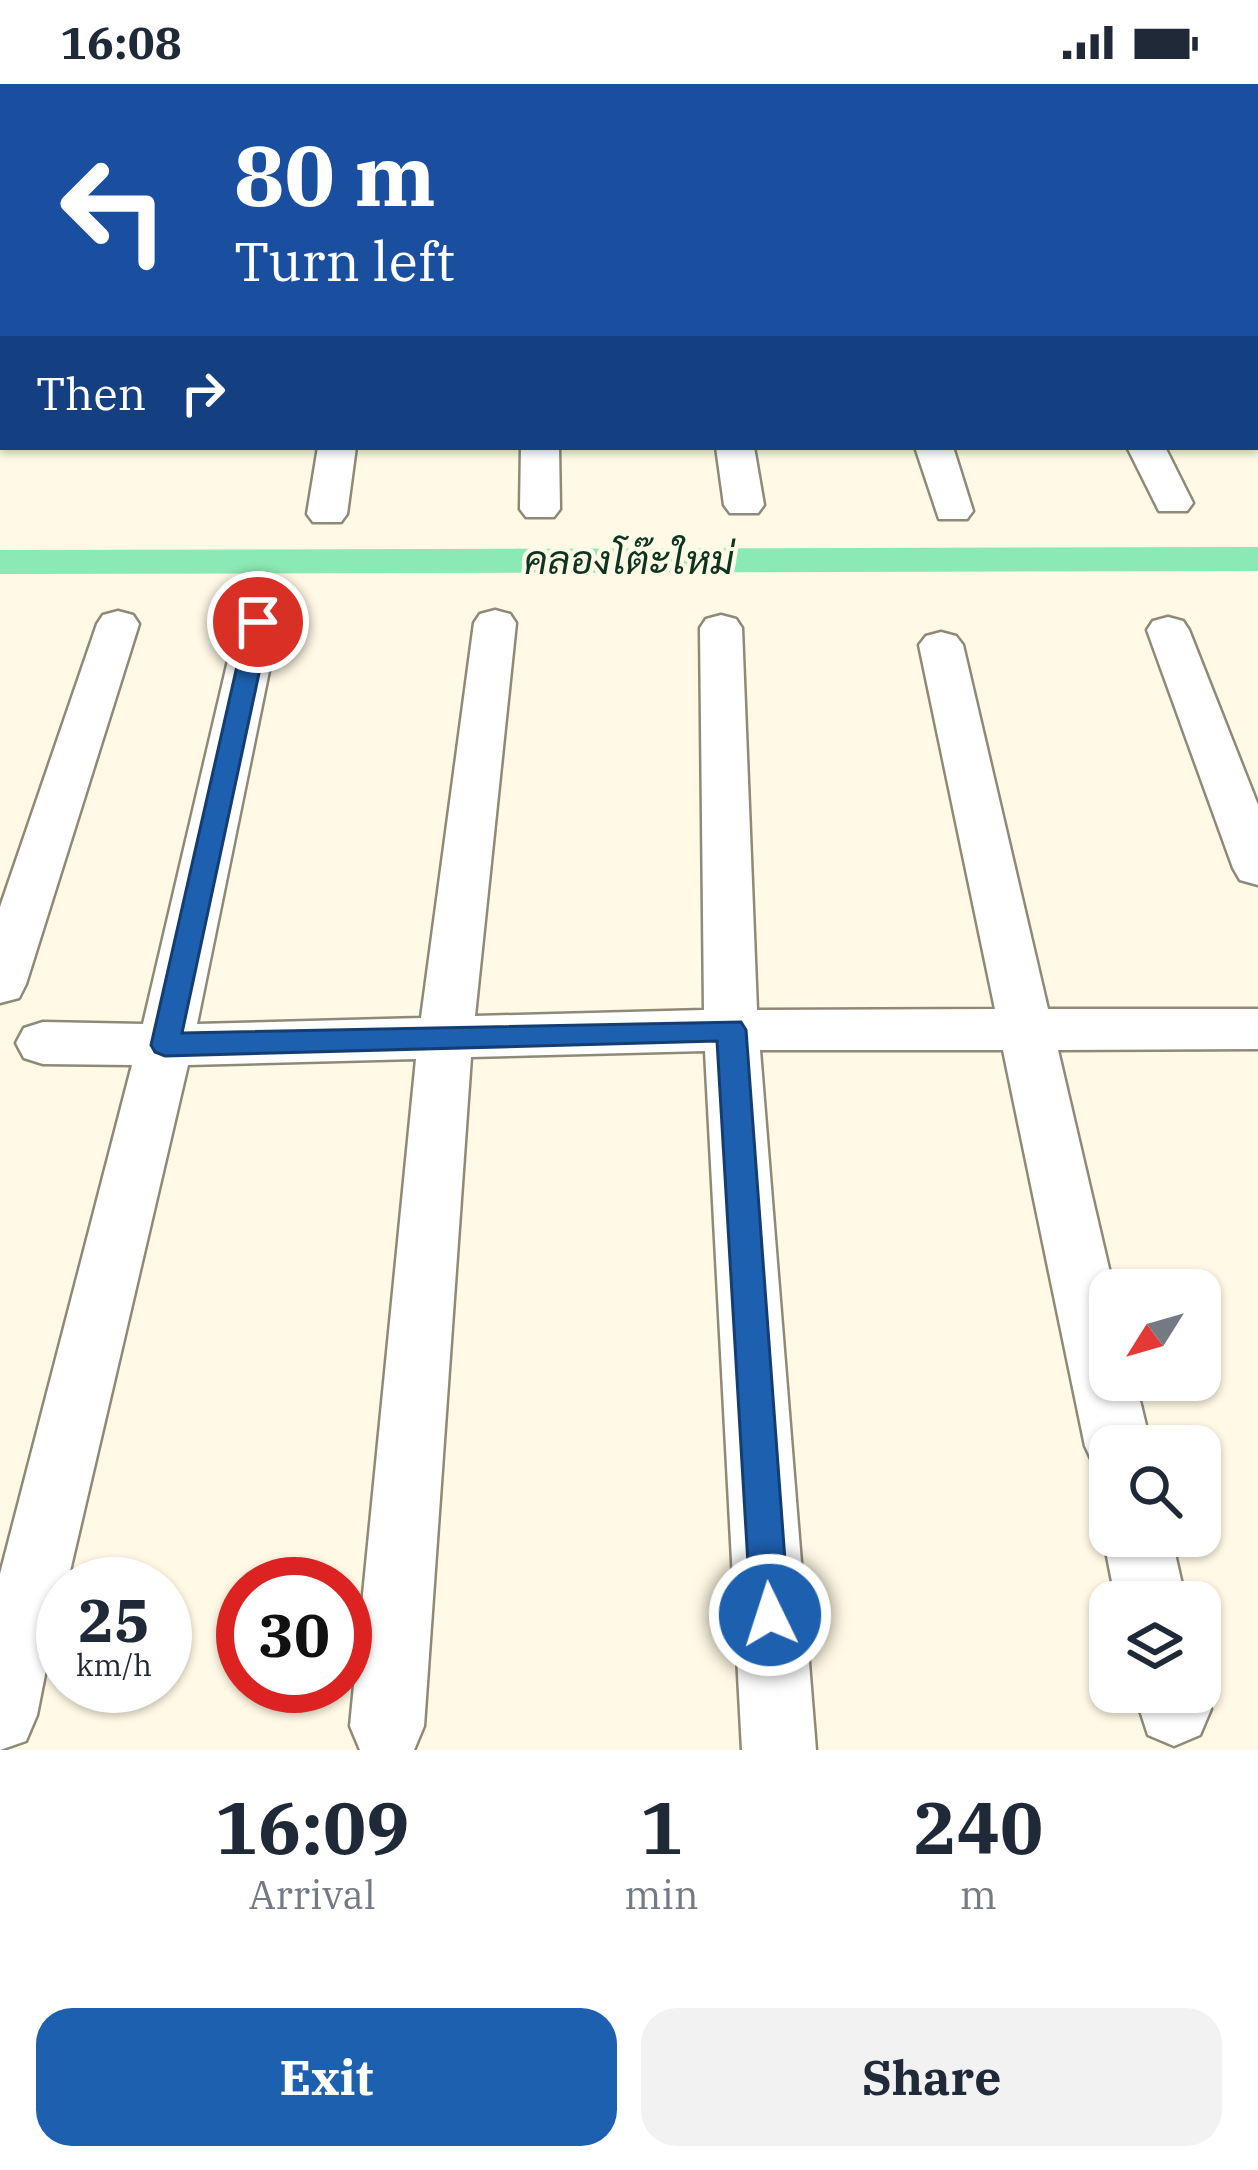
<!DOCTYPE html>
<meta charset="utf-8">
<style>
:root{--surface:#fff;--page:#f2f2f3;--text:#1f2937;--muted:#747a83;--accent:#1e60b0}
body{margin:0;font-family:"IBM Plex Serif",Sarabun,serif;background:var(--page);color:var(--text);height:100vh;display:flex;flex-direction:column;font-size:45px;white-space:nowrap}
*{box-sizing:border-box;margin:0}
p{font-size:39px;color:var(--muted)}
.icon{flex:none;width:66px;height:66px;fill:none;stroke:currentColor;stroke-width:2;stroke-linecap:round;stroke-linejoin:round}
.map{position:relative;height:1666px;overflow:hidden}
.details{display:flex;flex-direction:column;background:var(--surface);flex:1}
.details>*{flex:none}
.guide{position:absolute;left:0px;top:0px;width:1260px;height:366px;box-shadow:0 3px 9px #0004;background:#1a4fa0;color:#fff;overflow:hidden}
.needle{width:78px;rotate:233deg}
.fabs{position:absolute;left:1089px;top:1185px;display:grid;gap:24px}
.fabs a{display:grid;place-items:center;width:132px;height:132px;border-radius:24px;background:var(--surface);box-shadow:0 3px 9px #0004;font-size:60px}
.speed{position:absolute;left:36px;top:1473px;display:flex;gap:24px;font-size:60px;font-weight:700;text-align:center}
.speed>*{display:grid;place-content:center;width:156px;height:156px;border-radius:50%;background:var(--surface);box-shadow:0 3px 9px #0004;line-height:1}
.speed small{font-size:30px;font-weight:400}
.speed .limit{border:18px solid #d22;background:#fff;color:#111}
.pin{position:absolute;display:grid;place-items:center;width:102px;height:102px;color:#fff;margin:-51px;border:6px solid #fff;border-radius:50%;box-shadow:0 3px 12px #0007}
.me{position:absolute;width:132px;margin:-66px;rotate:356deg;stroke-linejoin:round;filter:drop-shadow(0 0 9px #0008)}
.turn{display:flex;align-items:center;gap:42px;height:252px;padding:0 36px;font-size:54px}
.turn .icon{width:156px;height:156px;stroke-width:2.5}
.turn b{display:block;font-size:84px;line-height:102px}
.then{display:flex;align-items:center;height:114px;padding:0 36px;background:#0003;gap:24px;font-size:45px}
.eta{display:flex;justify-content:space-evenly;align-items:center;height:204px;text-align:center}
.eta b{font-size:72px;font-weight:700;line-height:84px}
.action{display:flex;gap:24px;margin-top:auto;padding:24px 36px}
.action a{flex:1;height:138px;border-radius:36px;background:var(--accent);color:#fff;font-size:48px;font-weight:700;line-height:138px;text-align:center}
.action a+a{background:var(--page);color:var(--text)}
.status{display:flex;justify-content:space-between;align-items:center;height:84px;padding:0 60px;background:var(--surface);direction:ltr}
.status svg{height:33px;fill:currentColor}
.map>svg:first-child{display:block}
</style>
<div class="status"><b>16:08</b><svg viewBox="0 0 49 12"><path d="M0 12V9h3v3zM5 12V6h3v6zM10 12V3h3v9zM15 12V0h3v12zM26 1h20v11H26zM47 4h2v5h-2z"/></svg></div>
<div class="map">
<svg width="1258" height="1666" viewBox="0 0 1258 1666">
<rect width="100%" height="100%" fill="#fff9e5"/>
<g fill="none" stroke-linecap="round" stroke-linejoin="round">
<!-- canal -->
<path fill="#8be9b5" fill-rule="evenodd" d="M1258,463V487L0,490V466Z"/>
<defs>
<path id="street" d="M121,0H149L120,3Z
M264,0H292V3H264Z
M407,0H435V3H407Z
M702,0H730L731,3H703Z
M851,0H879L880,3H852Z
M995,0H1023L1025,3H997Z
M1145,0H1173L1175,3H1147Z
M3,194V219L0,220V195Z
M1257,220H1258V241H1257Z
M0,255H3V275H0Z
M318,363H356L347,430L341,438H313L307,430Z
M521,363H559L560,425L554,433H526L520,425Z
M716,363H754L764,421L758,429H730L724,421Z
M915,363H953L973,427L967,435H939Z
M1127,363H1165L1193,419L1187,427H1159Z
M258,525L273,529L279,538L197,940L421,934L474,539L480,530L495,526L510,530L516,539L475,932L704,926L700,544L706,535L721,531L736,535L742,544L757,926L995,925L919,561L926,552L941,548L956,552L963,561L1048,925H1258V965L1058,966L1114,1206H1110V1296H1135L1151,1362H1110V1389L1095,1383L1085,1362L1003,966H760L816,1666H742L705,967L471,973L424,1642L414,1666H360L350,1642L416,975L188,981L67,1500H63L37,1631L26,1657L0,1666V1490L132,981L43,980L24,974L16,959L24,944L43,938L143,940L237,538L243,529Z
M118,527L133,531L139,540L26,900L19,914L0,919V823L97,540L103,531Z
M1168,533L1183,537L1189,546L1258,721V801L1240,796L1233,784L1147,546L1153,537Z
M1110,1435V1452H1171L1186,1518H1116L1103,1452Z
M1200,1592L1211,1625L1200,1651L1174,1662L1148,1651L1134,1608H1200Z"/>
</defs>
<!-- street casing -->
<use href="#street" stroke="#8f8a78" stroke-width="5"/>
<!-- street -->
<use href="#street" fill="#fff" fill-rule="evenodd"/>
</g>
<!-- route -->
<path fill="#1e60b0" stroke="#143e72" stroke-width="3" d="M258,531L270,538L182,949L741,938L746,946L789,1531L783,1544L770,1549L757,1544L751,1531L717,957L165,972L155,968L151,961L247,538Z"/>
<g text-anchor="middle" stroke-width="9" stroke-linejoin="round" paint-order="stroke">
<!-- water labels -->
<g font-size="39" font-style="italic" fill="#0b3521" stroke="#fff9e5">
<text x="629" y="490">คลองโต๊ะใหม่</text>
</g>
</g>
</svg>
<div class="fabs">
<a><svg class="needle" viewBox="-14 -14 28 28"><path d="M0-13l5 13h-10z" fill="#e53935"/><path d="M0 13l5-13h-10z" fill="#747a83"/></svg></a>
<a><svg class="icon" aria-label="search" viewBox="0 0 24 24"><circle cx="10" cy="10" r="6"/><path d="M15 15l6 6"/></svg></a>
<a><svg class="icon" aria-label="layers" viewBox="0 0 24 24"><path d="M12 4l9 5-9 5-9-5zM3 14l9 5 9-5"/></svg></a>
</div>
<div class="speed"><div>25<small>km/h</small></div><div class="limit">30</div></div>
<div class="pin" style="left:258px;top:538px;background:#d93025"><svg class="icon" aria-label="arrive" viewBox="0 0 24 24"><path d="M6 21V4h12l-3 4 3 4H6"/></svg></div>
<svg class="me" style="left:770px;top:1531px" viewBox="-20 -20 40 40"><circle r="17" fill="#1e60b0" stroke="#fff" stroke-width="3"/><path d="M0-11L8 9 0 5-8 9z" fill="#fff"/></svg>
<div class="guide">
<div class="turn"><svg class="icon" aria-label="left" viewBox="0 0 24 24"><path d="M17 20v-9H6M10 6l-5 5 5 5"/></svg><div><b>80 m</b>Turn left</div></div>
<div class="then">Then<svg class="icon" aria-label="right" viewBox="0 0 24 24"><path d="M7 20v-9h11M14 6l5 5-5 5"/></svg></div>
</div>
</div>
<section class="details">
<div class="eta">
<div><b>16:09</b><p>Arrival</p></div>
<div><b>1</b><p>min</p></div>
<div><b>240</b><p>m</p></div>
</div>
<div class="action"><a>Exit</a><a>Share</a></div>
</section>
